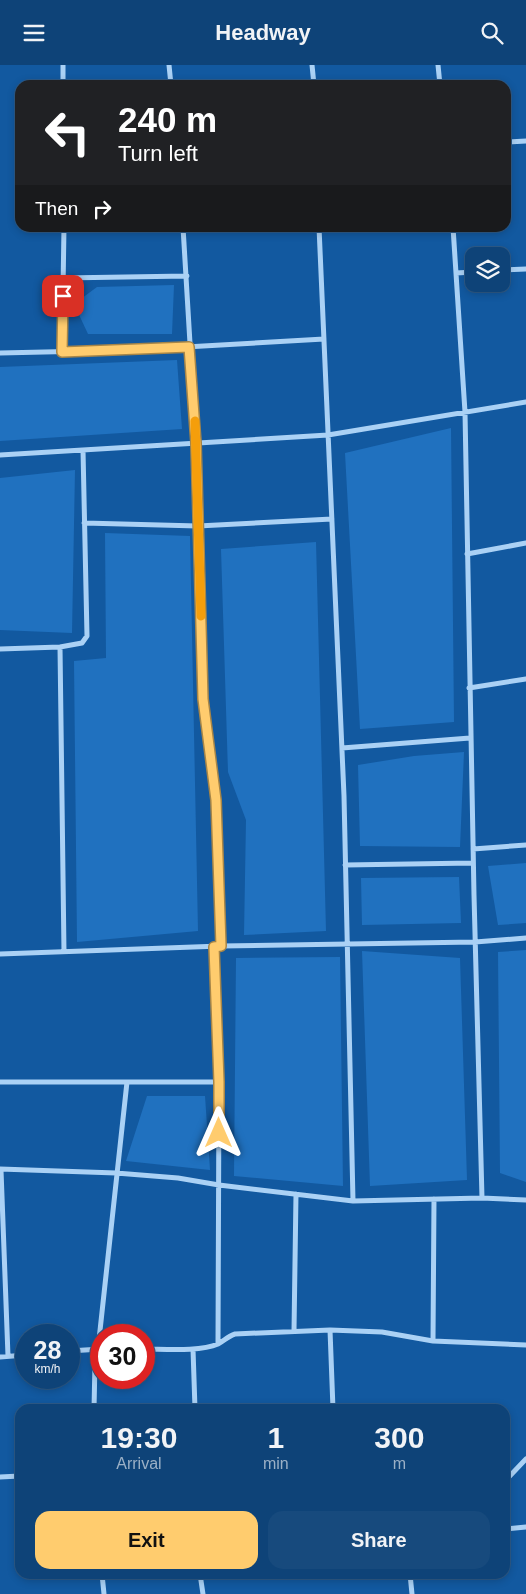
<!DOCTYPE html>
<style>
:root{--surface:#0e4378;--page:#174a7d;--text:#f1f3f6;--muted:#9bb0c6;--line:#2e5c8a;--accent:#ffcc6e}
body{margin:0;font-family:Arial,sans-serif;background:var(--page);color:var(--text);height:100vh;display:flex;flex-direction:column;font-size:19px;white-space:nowrap}
*{box-sizing:border-box;margin:0}
p{font-size:16px;color:var(--muted)}
.icon{flex:none;width:28px;height:28px;fill:none;stroke:currentColor;stroke-width:2;stroke-linecap:round;stroke-linejoin:round}
.map{position:relative;flex:1;overflow:hidden}
.side{position:absolute;left:15px;top:1339px;width:495px;height:175px;display:flex;flex-direction:column;background:var(--surface);border-radius:15px;box-shadow:0 2px 8px #0003,0 0 0 1px var(--line)}
.side>*{flex:none}
.top-card{position:absolute;left:15px;top:15px;width:496px;height:152px;border-radius:15px;box-shadow:0 2px 8px #0003,0 0 0 1px var(--line);background:#202124;color:#fff;overflow:hidden}
.fabs{position:absolute;left:465px;top:182px;display:grid;gap:10px}
.fabs a{display:grid;place-items:center;width:45px;height:45px;border-radius:10px;background:var(--surface);box-shadow:0 2px 8px #0003,0 0 0 1px var(--line);font-size:25px}
.speed{position:absolute;left:15px;top:1259px;display:flex;gap:10px;font-size:25px;font-weight:700;text-align:center}
.speed>*{display:grid;place-content:center;width:65px;height:65px;border-radius:50%;background:var(--surface);box-shadow:0 2px 8px #0003,0 0 0 1px var(--line);line-height:1}
.speed small{font-size:12px;font-weight:400}
.speed .limit{border:8px solid #d22;background:#fff;color:#111}
.pin{position:absolute;display:grid;place-items:center;width:42px;height:42px;color:#fff;margin:-21px;border-radius:10px;box-shadow:0 2px 8px #0006}
.me{position:absolute;width:55px;margin:-28px;rotate:0deg;stroke-linejoin:round;filter:drop-shadow(0 0 4px #0008)}
.turn{display:flex;align-items:center;gap:18px;height:105px;padding:0 20px;font-size:22px}
.turn .icon{width:65px;height:65px;stroke-width:2.5}
.turn b{display:block;font-size:35px;line-height:42px}
.then{display:flex;align-items:center;height:48px;padding:0 20px;background:#0003;gap:10px;font-size:19px}
.eta{display:flex;justify-content:space-evenly;align-items:center;height:85px;text-align:center}
.eta b{font-size:30px;font-weight:600;line-height:35px}
.button{display:flex;gap:10px;margin-top:auto;padding:10px 20px}
.button a{flex:1;height:58px;border-radius:15px;background:var(--accent);color:#111;font-size:20px;font-weight:600;line-height:58px;text-align:center}
.button a+a{background:var(--page);color:var(--text)}
header{display:flex;justify-content:space-between;align-items:center;height:65px;padding:0 20px;background:var(--surface);font-size:22px;font-weight:600}
.map>svg:first-child{display:block}
</style>
<header><svg class="icon" aria-label="menu" viewBox="0 0 24 24"><path d="M4 6h16M4 12h16M4 18h16"/></svg>Headway<svg class="icon" aria-label="search" viewBox="0 0 24 24"><circle cx="10" cy="10" r="6"/><path d="M15 15l6 6"/></svg></header>
<div class="map">
<svg width="526" height="1529" viewBox="0 0 526 1529">
<rect width="100%" height="100%" fill="#1259a0"/>
<!-- building -->
<path fill="#2071bf" d="M174,220L172,269H88L74,239L97,222Z
M177,295L182,364L0,376V302Z
M451,363L454,657L360,664L345,388Z
M75,405L72,568L0,565V413Z
M105,468L190,471L198,866L77,877L74,596L106,593Z
M316,477L326,866L244,870L246,755L228,707L221,484Z
M464,687L460,782L360,781L358,700L414,691Z
M526,798V858L498,860L488,801Z
M459,812L461,858L362,860L361,813Z
M526,885V1117L500,1108L498,887Z
M362,886L460,893L467,1115L370,1121Z
M340,892L343,1121L234,1111L236,893Z
M147,1031H205L210,1105L126,1096Z"/>
<g fill="none" stroke-linecap="round" stroke-linejoin="round">
<!-- street -->
<path stroke="#aad1f5" stroke-width="5" d="M63,0V20
M169,0L171,20
M312,0L314,20
M438,0L440,20
M506,77L526,76
M183,162L196,378L203,633L216,735L221,881
M319,162L344,731L353,1136
M453,162L465,347L474,830L482,1133
M501,205L526,204
M456,208L474,207
M63,213L187,211
M62,287L64,162
M0,288L133,285L324,274
M0,390L328,370L526,337
M84,458L198,461L332,454
M467,489L526,478
M60,582L64,887
M0,584L60,582L82,578L87,571L83,385
M469,623L526,614
M342,683L470,673
M473,784L526,780
M345,800L473,798
M214,882L219,1017L218,1278
M0,889L221,881L475,877L526,873
M0,1017H219
M0,1104L116,1108L178,1113L219,1120L353,1136L482,1133L526,1135
M1,1105L8,1291
M330,1265L333,1344
M294,1266L296,1129
M433,1276L434,1134
M144,1284C164,1284 200,1287 218,1279C224,1276 228,1271 235,1269L330,1265L382,1267L433,1276L526,1280
M193,1284L195,1344
M69,1286L101,1284
M0,1292L26,1290
M94,1344L95,1297L98,1284L127,1017
M0,1412L20,1411
M505,1416L526,1394
M505,1464L526,1462
M102,1509L104,1529
M200,1509L203,1529
M410,1509L412,1529"/>
</g>
<g fill="none" stroke-linecap="round" stroke-linejoin="round">
<defs>
<path id="route" d="M63,231L62,287L189,282L196,378L203,634L216,735L221,881L214,882L219,1017V1068"/>
</defs>
<!-- route casing -->
<use href="#route" stroke="#a68548" stroke-width="12"/>
<!-- route -->
<use href="#route" stroke="#ffcc6e" stroke-width="9"/>
<!-- slow -->
<path stroke="#f59e0b" stroke-width="9" d="M195,356L201,551"/>
</g>
</svg>
<div class="fabs">
<a><svg class="icon" aria-label="layers" viewBox="0 0 24 24"><path d="M12 4l9 5-9 5-9-5zM3 14l9 5 9-5"/></svg></a>
</div>
<div class="speed"><div>28<small>km/h</small></div><div class="limit">30</div></div>
<div class="pin" style="left:63px;top:231px;background:#d93025"><svg class="icon" aria-label="arrive" viewBox="0 0 24 24"><path d="M6 21V4h12l-3 4 3 4H6"/></svg></div>
<svg class="me" style="left:219px;top:1068px" viewBox="-20 -20 40 40"><path d="M0-17L14 15 0 8-14 15z" fill="#ffcc6e" stroke="#fff" stroke-width="4"/></svg>
<div class="top-card">
<div class="turn"><svg class="icon" aria-label="left" viewBox="0 0 24 24"><path d="M17 20v-9H6M10 6l-5 5 5 5"/></svg><div><b>240 m</b>Turn left</div></div>
<div class="then">Then<svg class="icon" aria-label="right" viewBox="0 0 24 24"><path d="M7 20v-9h11M14 6l5 5-5 5"/></svg></div>
</div>
<section class="side">
<div class="eta">
<div><b>19:30</b><p>Arrival</p></div>
<div><b>1</b><p>min</p></div>
<div><b>300</b><p>m</p></div>
</div>
<div class="button"><a>Exit</a><a>Share</a></div>
</section>
</div>
